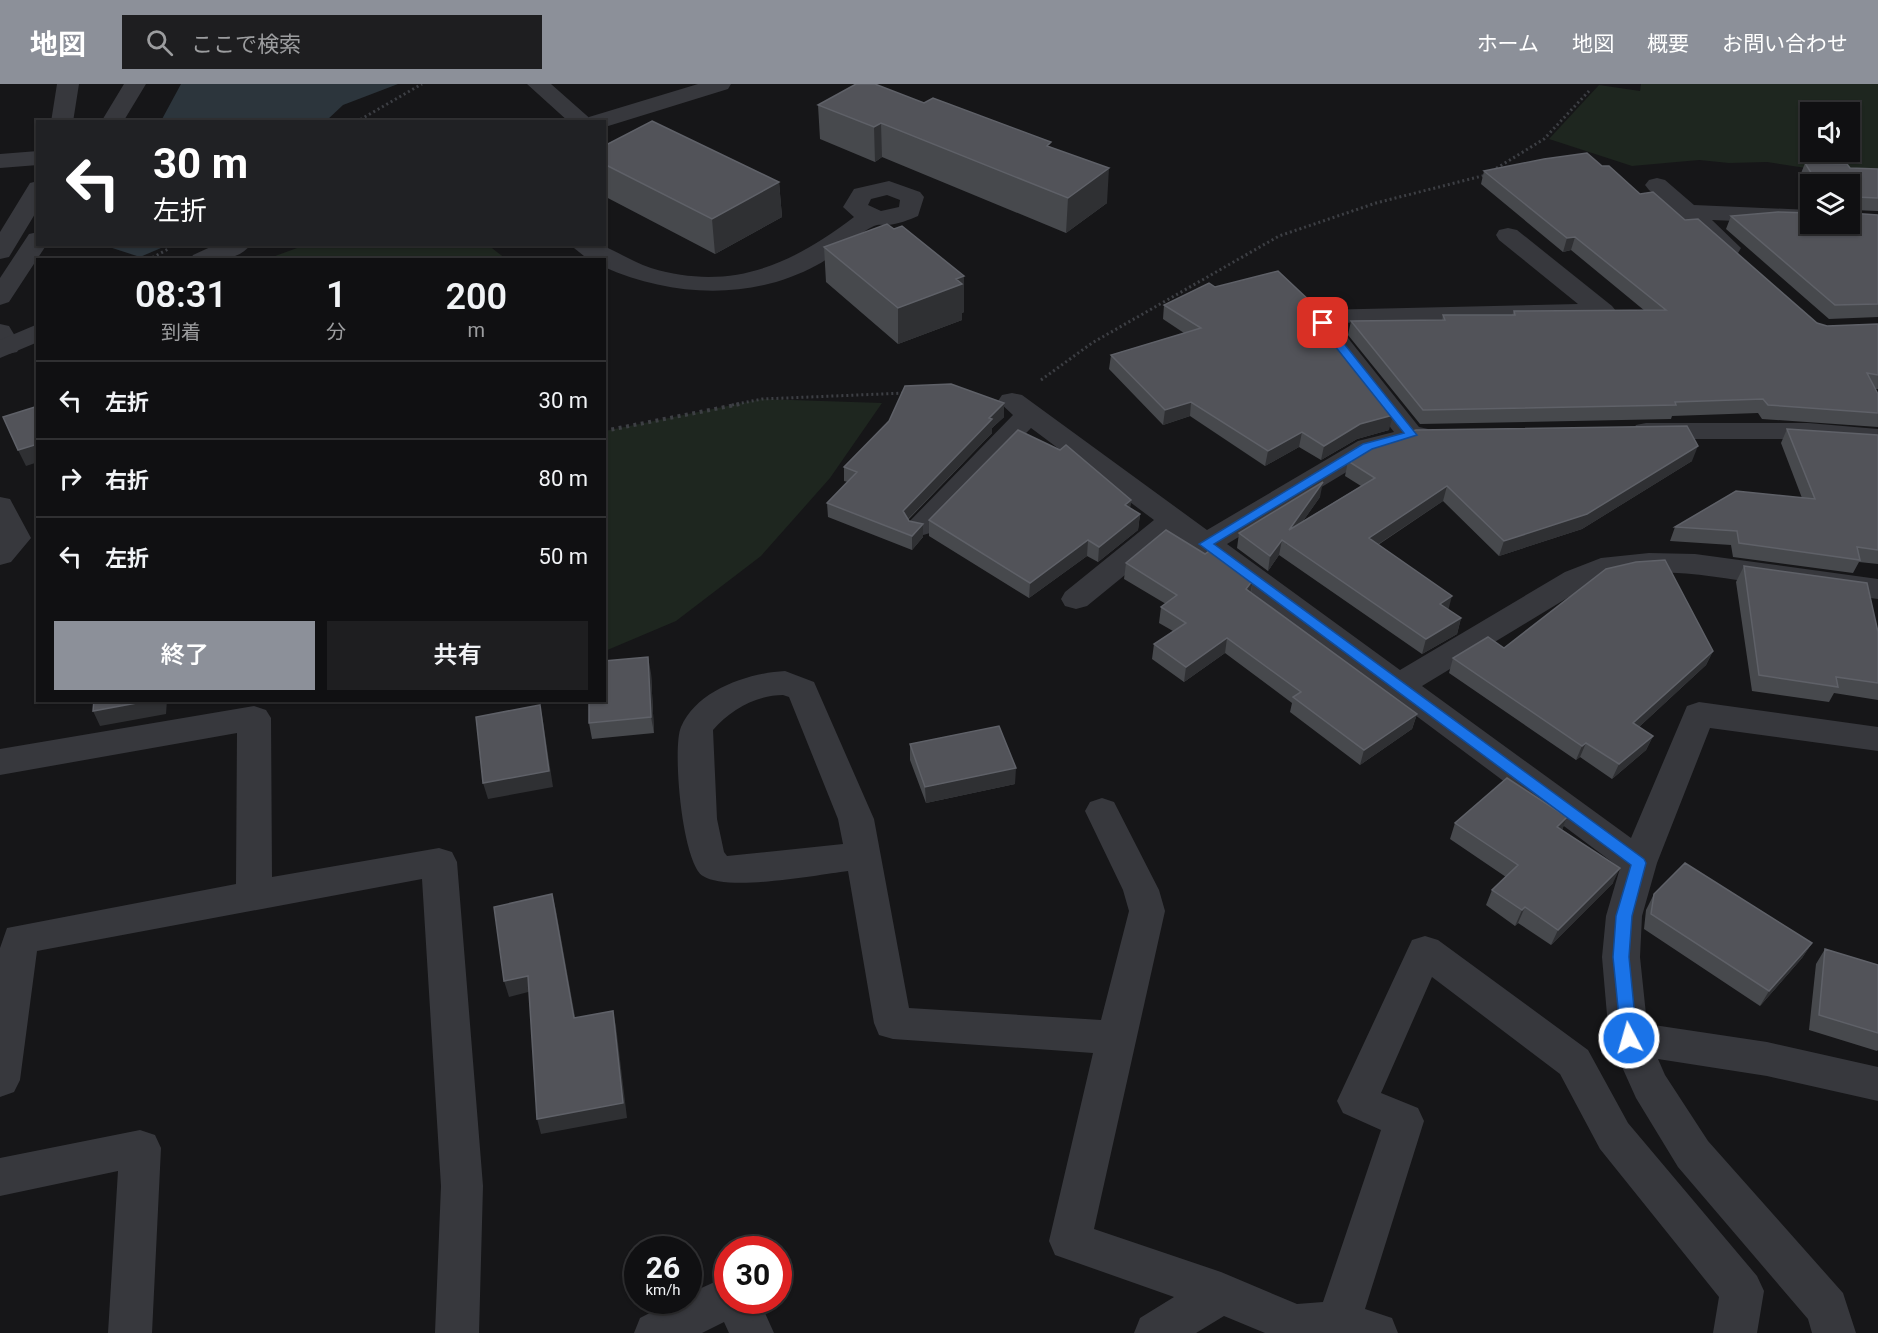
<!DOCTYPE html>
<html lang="ja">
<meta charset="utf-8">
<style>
:root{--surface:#101012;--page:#1e1e20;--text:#f1f3f6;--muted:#9c9d9f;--line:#303032;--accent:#8c9099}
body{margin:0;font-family:Roboto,"Noto Sans JP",sans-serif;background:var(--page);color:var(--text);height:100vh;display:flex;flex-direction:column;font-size:22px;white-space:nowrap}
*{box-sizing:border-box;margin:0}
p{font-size:20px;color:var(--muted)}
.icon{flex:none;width:33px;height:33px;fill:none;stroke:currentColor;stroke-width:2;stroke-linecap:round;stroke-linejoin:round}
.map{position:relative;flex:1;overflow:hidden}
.drawer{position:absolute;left:36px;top:174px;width:570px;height:444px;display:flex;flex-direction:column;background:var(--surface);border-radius:0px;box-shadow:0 2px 4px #0004,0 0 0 2px var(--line)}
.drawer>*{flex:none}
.guide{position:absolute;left:36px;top:36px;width:570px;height:126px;border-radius:0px;box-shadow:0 2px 4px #0004,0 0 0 2px var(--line);background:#202124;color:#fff;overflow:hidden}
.controls{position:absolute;left:1800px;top:18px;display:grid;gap:12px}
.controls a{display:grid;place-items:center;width:60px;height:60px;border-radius:0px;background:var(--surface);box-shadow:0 2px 4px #0004,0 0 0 2px var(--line);font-size:30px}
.speed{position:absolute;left:624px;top:1152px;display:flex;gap:12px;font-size:30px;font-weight:700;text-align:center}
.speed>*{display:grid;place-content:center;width:78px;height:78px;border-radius:50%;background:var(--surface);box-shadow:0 2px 4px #0004,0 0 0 2px var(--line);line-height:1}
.speed small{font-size:15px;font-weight:400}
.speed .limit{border:9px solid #d22;background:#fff;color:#111}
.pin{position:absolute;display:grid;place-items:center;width:51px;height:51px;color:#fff;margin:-26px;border-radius:12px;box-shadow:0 3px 9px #0006}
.me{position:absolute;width:66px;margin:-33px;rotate:354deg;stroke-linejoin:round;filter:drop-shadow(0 0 4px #0008)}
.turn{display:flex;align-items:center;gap:21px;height:126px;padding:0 18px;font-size:27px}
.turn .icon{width:78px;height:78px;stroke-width:2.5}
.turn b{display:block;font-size:42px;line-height:51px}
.eta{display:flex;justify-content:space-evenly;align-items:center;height:102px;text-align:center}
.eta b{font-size:36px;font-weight:600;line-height:42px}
.primary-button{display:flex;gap:12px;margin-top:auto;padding:12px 18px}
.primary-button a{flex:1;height:69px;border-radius:0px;background:var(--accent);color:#fff;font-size:24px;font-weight:600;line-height:69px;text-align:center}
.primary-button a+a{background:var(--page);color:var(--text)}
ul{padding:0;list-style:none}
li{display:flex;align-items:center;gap:18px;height:78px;padding:0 18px;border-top:2px solid var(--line)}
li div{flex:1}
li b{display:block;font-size:22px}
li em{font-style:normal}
header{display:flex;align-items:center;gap:36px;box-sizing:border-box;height:84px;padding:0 30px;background:var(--accent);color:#fff}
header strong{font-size:28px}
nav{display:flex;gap:33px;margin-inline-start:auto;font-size:21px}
.search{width:420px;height:54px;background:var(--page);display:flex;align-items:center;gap:15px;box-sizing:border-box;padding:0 21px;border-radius:0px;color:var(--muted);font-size:22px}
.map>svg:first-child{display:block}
</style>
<header>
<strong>地図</strong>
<div class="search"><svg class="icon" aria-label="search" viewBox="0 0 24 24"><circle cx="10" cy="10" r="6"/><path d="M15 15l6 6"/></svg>ここで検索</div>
<nav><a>ホーム</a><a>地図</a><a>概要</a><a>お問い合わせ</a></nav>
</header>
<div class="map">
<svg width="1878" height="1249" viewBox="0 0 1878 1249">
<rect width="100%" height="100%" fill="#161618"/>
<!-- green -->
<path fill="#1e261f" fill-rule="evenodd" d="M1641,0H1878V95L1767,78L1729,79L1699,76L1632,82L1549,55L1599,1L1640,7ZM1810,28H1850V68H1810Z
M308,160L488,161L506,175H267Z
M762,315L882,319L830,394L761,472L676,537L605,567V347Z"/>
<!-- water -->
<path fill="#2c353c" d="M181,0H398L343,21L326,37H161Z
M103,161H168L140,173Z"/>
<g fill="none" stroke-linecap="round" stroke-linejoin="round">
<!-- path-far1 -->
<path stroke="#3d3f44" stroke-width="3" stroke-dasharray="2 3" stroke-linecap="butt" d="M356,38L422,0
M1492,87L1544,55L1589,7
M148,176L170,164
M1041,296L1092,259L1279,152L1376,119L1486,91
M732,321L762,315L906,309"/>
<!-- path -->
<path stroke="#3d3f44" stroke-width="4" stroke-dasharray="3 4.5" stroke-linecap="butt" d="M604,347L740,320"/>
<!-- minor -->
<path fill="#37383d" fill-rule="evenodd" d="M57,0H79L73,38H51Z
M124,0H146L123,38H101Z
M527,0H551L594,38H569Z
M38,67V81L0,84V70Z
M1657,94L1665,96L1694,121L1810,126V140H1813H1810L1712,136L1741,164L1738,169L1729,171L1720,169L1649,106L1645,101L1649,96Z
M38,97V125L9,173L0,175V148L30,99Z
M889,97L920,108L924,113L918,132C909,136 898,140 888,141C883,141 878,140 874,142C857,150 836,171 817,181C751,217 672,213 604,183V176H589L569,160C578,160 592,158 601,161C618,168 633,178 651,184C731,208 791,181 854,133L843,123L854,105ZM887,111L900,116L899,123L881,127L868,121L871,115Z
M1508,144L1517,146L1612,222L1616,227L1612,232L1336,239L1419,343L1428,345L1432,351L1428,357L1378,369L1227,460L1400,586L1565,488L1601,474L1649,469L1695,470L1878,495V515C1840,510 1802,505 1764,500C1707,492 1642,478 1587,502L1422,602L1631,754L1687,622L1699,618L1878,643V667L1710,644L1657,779L1642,832L1640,873L1647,940L1767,958L1878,983V1017L1767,992L1658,975L1665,991L1708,1057L1843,1209L1856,1249H1812L1808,1235L1678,1083L1636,1014L1609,954L1602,873L1606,832L1620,784L1174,451L1087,522L1076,525L1065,522L1061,515L1065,508L1154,436L1031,344L930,449L920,452L910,449L905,442L1013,331L998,317L1002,311L1012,309L1022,311L1207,446L1358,357L1394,348L1310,239L1319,226L1578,220L1499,156L1496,151L1499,146Z
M38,148V160H47L9,218L0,221V194L29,150Z
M0,240L9,242L21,262L17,268L8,270L0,268Z
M1646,339H1808L1878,345V363L1808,355H1646L1636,353L1632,347L1636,341Z
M0,413L10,415L31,454L11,478L0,481Z
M785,587L814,598L874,735L909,924L1101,936L1129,827L1123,806L1085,727L1090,718L1102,714L1114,718L1159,806L1165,827L1094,1145L1221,1188L1297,1220L1323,1218L1381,1046L1343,1029L1337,1017L1412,856L1425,852L1438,856L1588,966L1628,1039L1757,1192L1764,1207L1757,1249H1713L1719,1213L1600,1065L1560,990L1432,893L1381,1009L1418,1024L1424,1037L1365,1225L1392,1234L1398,1249H1265L1224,1232L1196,1249H1134L1140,1234L1174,1213L1055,1171L1049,1157L1093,969L893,955L879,951L874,939L848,787C816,791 728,808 703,792C682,779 672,663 681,643C697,606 748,589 785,587ZM783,611L789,613L838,735L843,760L727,772L724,768L717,735L713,646C730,626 756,611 783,611Z
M254,622L266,626L271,634L272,793L439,764L452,768L457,778L483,1102L479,1249H435L441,1102L422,795L37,867L20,996L14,1008L0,1013V864L7,844L236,800L237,649L0,691V665Z
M140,1046L155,1051L161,1064L152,1249H108L118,1087L0,1112V1074Z
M728,1192V1216H759L774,1249H729L724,1238L702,1249H634L640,1234L675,1216H688V1210Z"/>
<!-- tertiary -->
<path fill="#37383d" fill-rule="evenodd" d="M698,0H731L728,5L605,43L604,38H586L589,33Z
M217,160H251C238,179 209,176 190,176L193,171Z
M38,240V258L0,274V256Z"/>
</g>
<!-- wall -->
<path fill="#47494d" d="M924,19L1051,63L1107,119L1066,149L882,73L875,78L820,55L818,21Z
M604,62L779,98L782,133L715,170L604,112Z
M1805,79L1850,84L1878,85V127L1853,126L1851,130L1878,131V233L1829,235L1726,145L1731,132L1850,140V100H1810V110L1800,92Z
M1602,82L1640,110L1685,136L1817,239L1827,242L1878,240V305H1875L1878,310V343L1762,335L1758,329L1672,332L1671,335L1420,340L1348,251L1351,237L1442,236L1443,231H1512L1514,227H1645L1571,166L1563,168L1481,100L1484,87Z
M894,145L964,228L962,229V236L898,260L826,198L824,163Z
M1215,203L1313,220L1312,228L1389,346L1357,355L1321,376L1299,363L1265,382L1190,332L1163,341L1109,285L1111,271L1184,249L1163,235L1164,221Z
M1004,319V333L992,344V349L908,436L923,453L912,466L828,433L827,419L848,398L844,397V383Z
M1787,345L1878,351V480L1859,478L1853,489L1733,473L1731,461L1670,457L1675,443L1802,414L1781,359Z
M1348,377H1692L1582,445L1499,472L1443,417L1378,461L1448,526L1461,534L1457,550L1422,570L1279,471L1268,487L1237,464L1239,449L1320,413L1303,437L1361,402L1345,392Z
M1131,416L1130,424L1140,430L1138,446L1098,478L1087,472L1029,514L929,452V436Z
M1205,470L1253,496L1251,509L1417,630L1412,645L1360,681L1290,628L1292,619L1225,569L1184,598L1152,575L1154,560L1173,547L1159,539L1161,523L1166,520L1124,495L1126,479Z
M1744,482L1878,548V616L1834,609L1829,618L1752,607L1736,498Z
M1504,564L1713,567L1706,581L1639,643L1653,652L1646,666L1612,695L1580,673L1576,676L1449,589L1453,574Z
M651,589L654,649L592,655L589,639Z
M910,660L1015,700L926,719L910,676Z
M1567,733L1562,746L1613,799L1551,861L1518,839L1515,842L1486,821L1492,806L1506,793L1450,755L1455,739Z
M1654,810L1812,859L1802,874L1760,922L1644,845L1646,826Z
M1825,865L1878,881V966L1877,967L1809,946L1816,880Z"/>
<!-- shaded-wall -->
<path fill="#2f3033" d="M881,39L882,73L875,78L874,43Z
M1109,84L1107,119L1066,149L1068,114Z
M779,98L782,133L715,170L712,135Z
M1575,153L1571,166L1563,168L1567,154Z
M964,192V228L962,229V236L898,260V224L956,195Z
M1191,318L1190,332L1163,341L1165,326Z
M1004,319V333L992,344V349L903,440V427Z
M1393,331L1389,346L1357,355L1321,376L1324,362L1360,340Z
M1302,348L1299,363L1265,382L1268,367Z
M38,360V378L26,382L18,366Z
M1698,362L1692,377L1582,445L1499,472L1504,457Z
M1323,398L1320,413L1286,461L1289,446Z
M1447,402L1443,417L1365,469L1369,454Z
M1131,416L1129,431L1125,421Z
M1140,430L1138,446L1098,478L1099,463Z
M923,440V453L912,466V452Z
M1088,456L1087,472L1029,514L1030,499Z
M1282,456L1279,471L1268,487L1270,472Z
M1253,496L1250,511L1246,505Z
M1452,512L1448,527L1440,520Z
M1461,534L1457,550L1422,570L1426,555Z
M1227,554L1225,569L1184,598L1186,583Z
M1713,567L1706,581L1627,654L1633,639Z
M648,573L651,589L654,649L651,633Z
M153,616H167L166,630L100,642L93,627Z
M540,621L543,637L553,703L488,715L483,699Z
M1417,630L1412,645L1360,681L1364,666Z
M1653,652L1646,666L1612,695L1619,680Z
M1586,659L1580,673L1576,676L1582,662Z
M1016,684L1015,700L926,719L925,703Z
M1567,733L1561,749L1557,743Z
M1620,784L1613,799L1551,861L1558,846Z
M552,810L556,826L578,949L574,934Z
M1525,823L1518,839L1515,842L1522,826Z
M1812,859L1802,874L1760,922L1769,907Z
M528,892L532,907L509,913L504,897Z
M613,927L616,942L627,1034L541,1050L537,1035Z"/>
<!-- building -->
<path fill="#525359" stroke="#5f6168" stroke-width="1.5" d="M856,0H875L924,19L933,14L1051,58L1047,62L1109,84L1068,114L881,39L874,43L818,21Z
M652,37L779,98L712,135L604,80V62Z
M1587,69L1602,82H1609L1640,110L1653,108L1685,136L1698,135L1817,239L1827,242L1878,240V291L1867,289L1878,310V329L1768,321L1763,315L1675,318L1676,321L1423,326L1351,237L1445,236L1443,231H1515L1514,227L1666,226L1575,153L1567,154L1484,87L1544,75Z
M1805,79L1847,80L1850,84L1878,85V114L1856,113L1853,125L1850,126V100H1818Z
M1778,128L1810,129V140H1850V129L1878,131V220L1835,221L1731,132Z
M887,140L894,145L902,142L964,192L956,195L962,200L898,224L824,163Z
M1278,187L1313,220L1311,226L1393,331L1360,340L1324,362L1302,348L1268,367L1191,318L1165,326L1111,271L1201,244L1164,221L1209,199L1215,203Z
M951,300L1004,319L989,334L992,335L903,427L909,437L923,440L912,452L827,419L857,388L844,383L889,337L905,302Z
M38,322V360L18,366L3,333Z
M1687,342L1698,362L1587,430L1504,457L1447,402L1369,454L1452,512L1440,520L1461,534L1426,555L1282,456L1270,472L1239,449L1323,398L1289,446L1375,394L1348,377L1382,356L1416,346Z
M1787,345L1878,351V466L1857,463L1860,476L1739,459L1737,447L1675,443L1736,407L1815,415Z
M1018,346L1060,366L1066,361L1131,416L1125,421L1140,430L1099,463L1088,456L1030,499L929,436Z
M1166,446L1205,470L1212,465L1253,496L1246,505L1417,630L1364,666L1293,613L1301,608L1227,554L1186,583L1154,560L1186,539L1161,523L1177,511L1126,479Z
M1665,476L1713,567L1633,639L1653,652L1619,680L1586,659L1582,662L1453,574L1488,553L1504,564L1606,485L1636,478Z
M1744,482L1867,499L1878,548V599L1836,593L1838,603L1759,591Z
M648,573L651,633L589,639V616H604V577Z
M94,616H153L93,627Z
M540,621L549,687L483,699L476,633Z
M999,642L1016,684L925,703L910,660Z
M1507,694L1567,733L1557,743L1620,784L1558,846L1525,823L1522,826L1492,806L1518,781L1455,739Z
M1685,779L1812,859L1769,907L1651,830L1654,810Z
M552,810L574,934L613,927L623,1019L537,1035L528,892L504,897L494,823Z
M1825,865L1878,881V949L1819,931Z"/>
<!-- route -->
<path fill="#1a73e8" stroke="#114b97" stroke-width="1.5" d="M1319,237H1326L1417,351L1372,365L1214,460L1644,775L1646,779L1632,832L1629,873L1637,954L1635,959H1623L1621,954L1613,873L1616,832L1631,781L1199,460L1363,360L1404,349L1319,242Z"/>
</svg>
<div class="controls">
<a><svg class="icon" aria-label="sound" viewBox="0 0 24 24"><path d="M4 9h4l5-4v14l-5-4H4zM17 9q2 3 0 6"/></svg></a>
<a><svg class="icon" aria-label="layers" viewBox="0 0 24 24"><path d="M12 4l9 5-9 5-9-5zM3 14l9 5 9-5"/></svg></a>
</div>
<div class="speed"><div>26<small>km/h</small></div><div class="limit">30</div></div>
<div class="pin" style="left:1323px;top:239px;background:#d93025"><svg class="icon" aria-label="arrive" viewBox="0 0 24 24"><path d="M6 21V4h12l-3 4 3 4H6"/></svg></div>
<svg class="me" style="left:1629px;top:954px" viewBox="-20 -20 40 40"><circle r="17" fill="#1a73e8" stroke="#fff" stroke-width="3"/><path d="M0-11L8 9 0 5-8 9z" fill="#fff"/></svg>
<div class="guide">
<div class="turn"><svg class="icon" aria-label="left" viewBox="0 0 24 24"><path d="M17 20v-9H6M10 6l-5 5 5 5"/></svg><div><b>30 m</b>左折</div></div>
</div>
<section class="drawer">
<div class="eta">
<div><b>08:31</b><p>到着</p></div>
<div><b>1</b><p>分</p></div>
<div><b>200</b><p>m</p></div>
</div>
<ul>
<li><svg class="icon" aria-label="left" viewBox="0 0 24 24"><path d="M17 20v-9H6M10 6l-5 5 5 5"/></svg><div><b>左折</b></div><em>30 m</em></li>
<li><svg class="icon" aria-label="right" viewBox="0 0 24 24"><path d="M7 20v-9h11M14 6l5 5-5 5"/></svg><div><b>右折</b></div><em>80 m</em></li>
<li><svg class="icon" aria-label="left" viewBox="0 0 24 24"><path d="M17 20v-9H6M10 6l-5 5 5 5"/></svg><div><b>左折</b></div><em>50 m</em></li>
</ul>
<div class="primary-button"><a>終了</a><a>共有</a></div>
</section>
</div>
